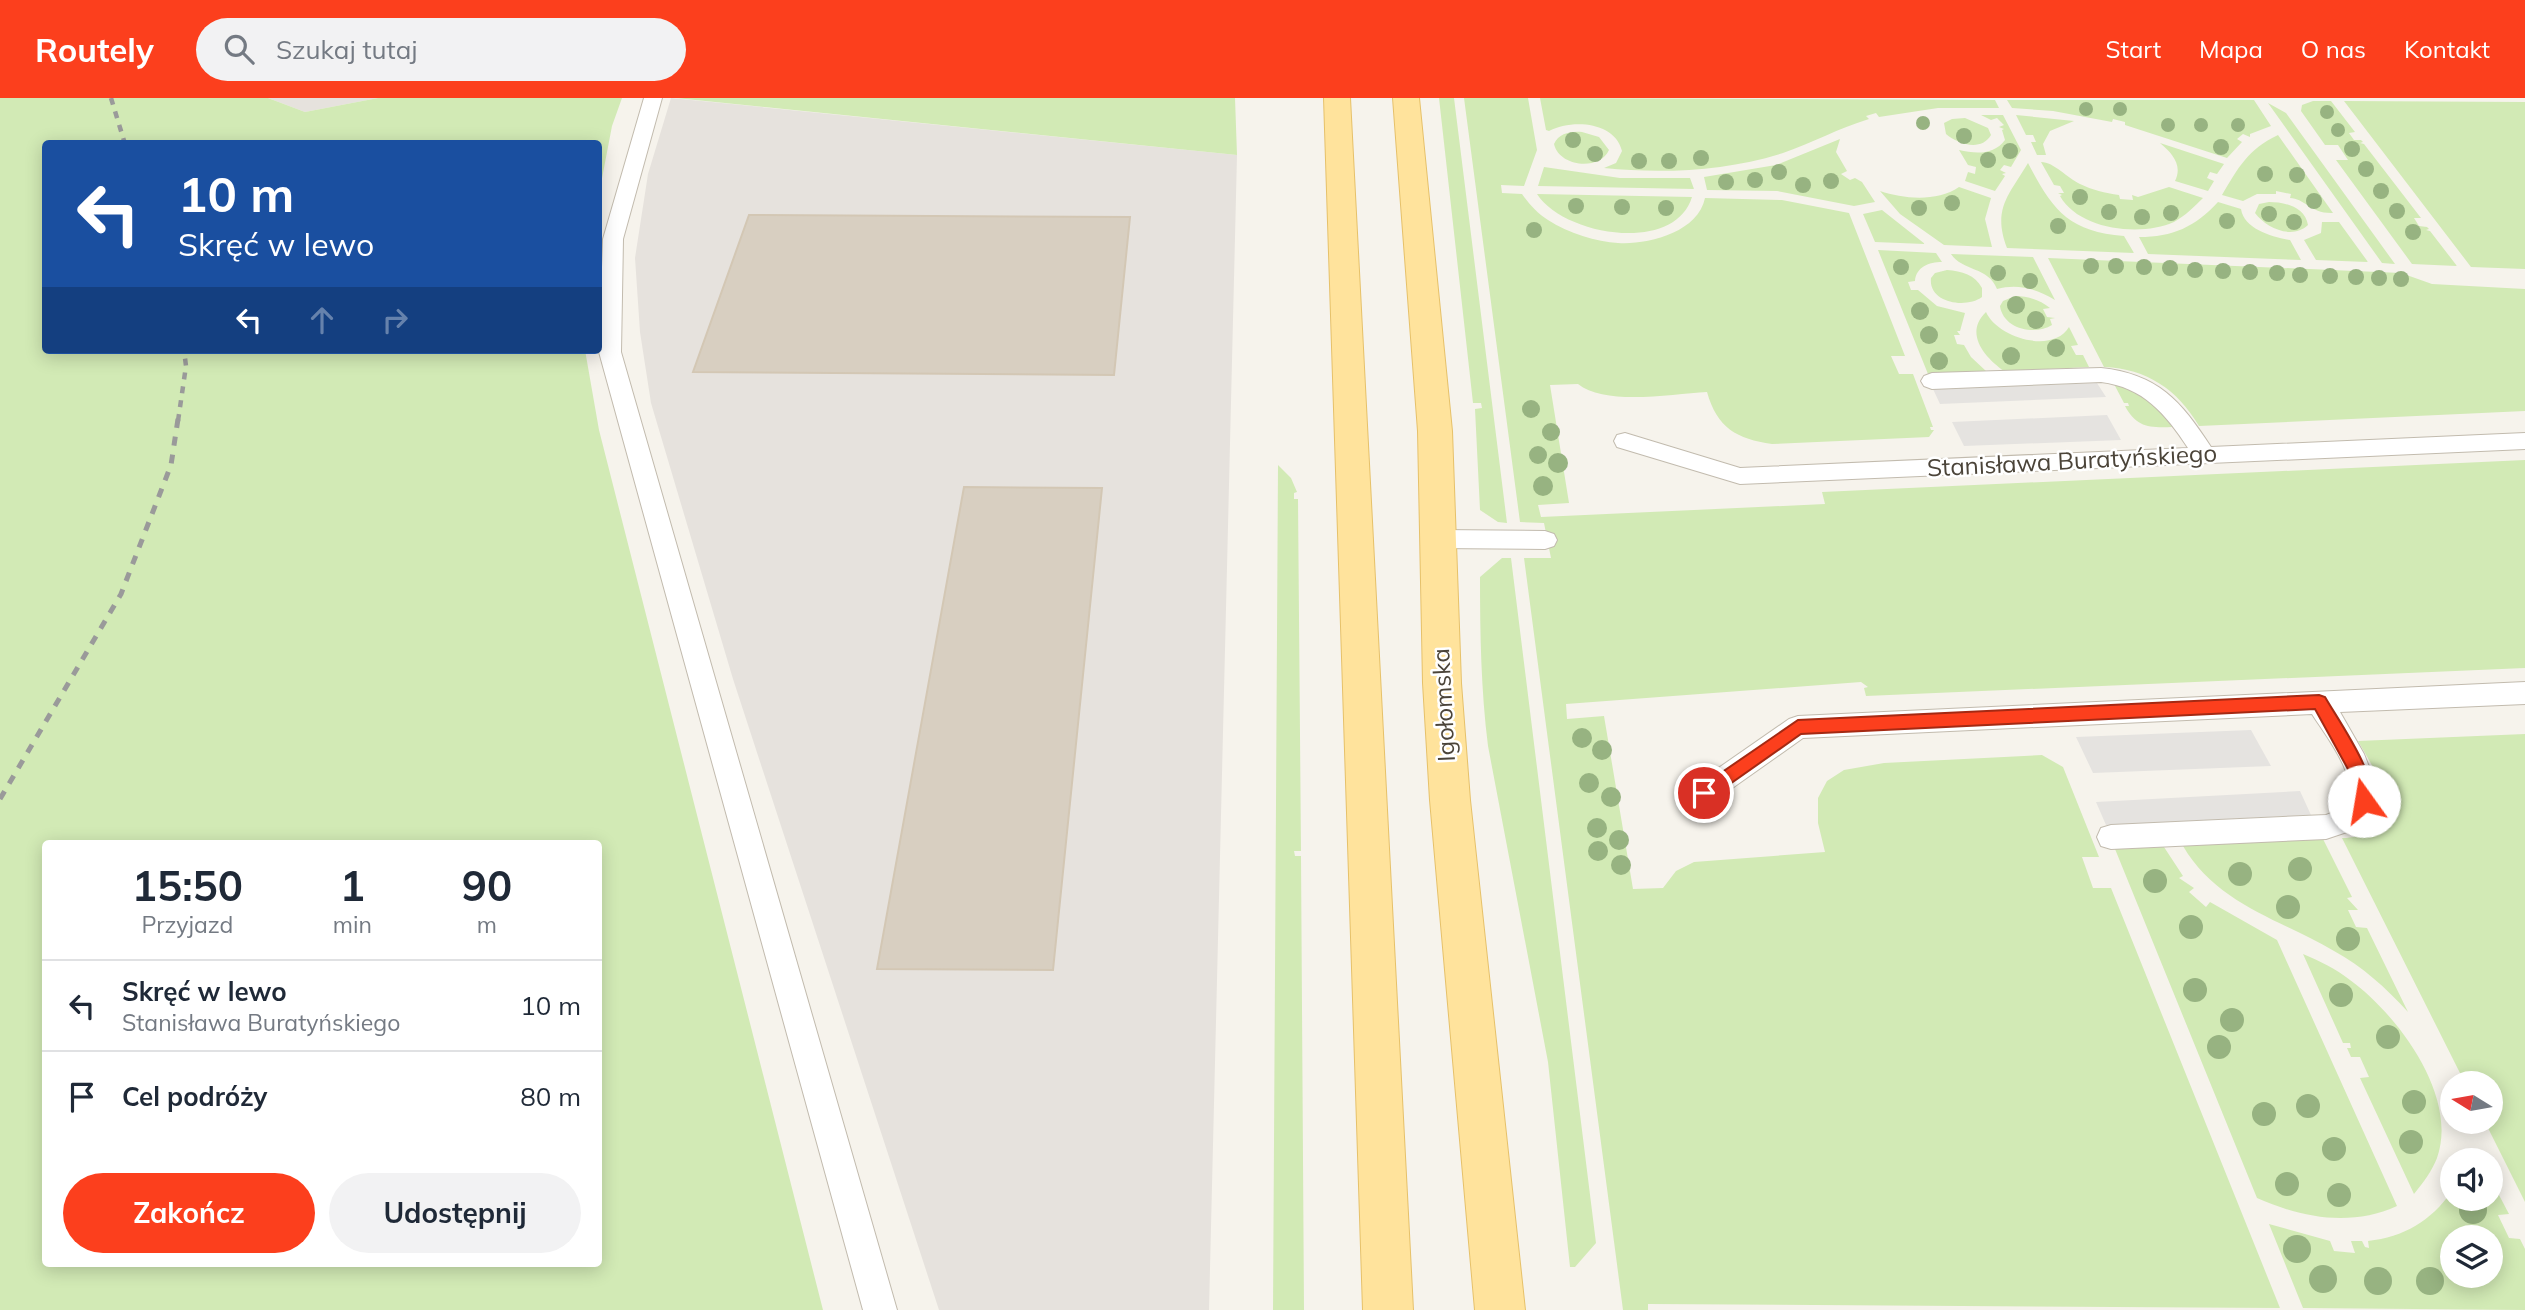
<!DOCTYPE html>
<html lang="pl">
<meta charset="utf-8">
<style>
:root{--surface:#fff;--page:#f2f2f3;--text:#1f2937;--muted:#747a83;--line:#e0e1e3;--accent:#fc3f1d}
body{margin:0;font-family:Mulish,sans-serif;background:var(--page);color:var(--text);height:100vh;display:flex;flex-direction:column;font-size:26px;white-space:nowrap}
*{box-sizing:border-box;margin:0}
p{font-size:23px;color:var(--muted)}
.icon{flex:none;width:38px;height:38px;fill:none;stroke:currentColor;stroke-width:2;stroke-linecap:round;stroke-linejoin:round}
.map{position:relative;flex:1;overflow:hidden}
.panel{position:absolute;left:42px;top:742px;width:560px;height:427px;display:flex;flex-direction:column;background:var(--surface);border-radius:7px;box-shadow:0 4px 18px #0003}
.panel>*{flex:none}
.top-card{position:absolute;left:42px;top:42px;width:560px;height:214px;border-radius:7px;box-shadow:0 4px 18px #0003;background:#1a4fa0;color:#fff;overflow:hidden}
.needle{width:46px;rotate:281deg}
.controls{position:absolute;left:2440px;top:973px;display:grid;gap:14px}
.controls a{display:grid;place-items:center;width:63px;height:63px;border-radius:50%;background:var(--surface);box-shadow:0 4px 18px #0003;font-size:35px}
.pin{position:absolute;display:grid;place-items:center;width:60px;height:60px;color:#fff;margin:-30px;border:4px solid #fff;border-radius:50%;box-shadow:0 2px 7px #0007}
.me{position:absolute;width:77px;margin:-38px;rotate:347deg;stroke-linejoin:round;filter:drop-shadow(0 0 5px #0008)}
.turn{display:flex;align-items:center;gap:24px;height:147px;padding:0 21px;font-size:32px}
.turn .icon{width:91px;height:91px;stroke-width:2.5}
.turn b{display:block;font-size:49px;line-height:60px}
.lanes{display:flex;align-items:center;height:66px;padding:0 21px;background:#0003;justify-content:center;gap:35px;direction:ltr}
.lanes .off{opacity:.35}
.eta{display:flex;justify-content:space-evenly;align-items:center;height:119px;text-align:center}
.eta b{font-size:42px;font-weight:700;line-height:49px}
.cta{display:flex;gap:14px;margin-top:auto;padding:14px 21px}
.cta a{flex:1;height:80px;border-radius:42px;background:var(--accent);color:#fff;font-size:28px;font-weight:700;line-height:80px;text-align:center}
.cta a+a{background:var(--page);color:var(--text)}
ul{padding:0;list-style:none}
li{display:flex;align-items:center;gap:21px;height:91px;padding:0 21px;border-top:2px solid var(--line)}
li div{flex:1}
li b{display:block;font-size:26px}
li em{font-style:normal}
header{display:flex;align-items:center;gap:42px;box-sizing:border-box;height:98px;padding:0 35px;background:var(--accent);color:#fff}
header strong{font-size:33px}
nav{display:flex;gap:38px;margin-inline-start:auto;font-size:24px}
.search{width:490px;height:63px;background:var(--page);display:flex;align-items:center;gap:18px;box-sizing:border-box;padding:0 24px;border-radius:38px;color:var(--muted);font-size:26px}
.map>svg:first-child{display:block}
</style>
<header>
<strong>Routely</strong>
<div class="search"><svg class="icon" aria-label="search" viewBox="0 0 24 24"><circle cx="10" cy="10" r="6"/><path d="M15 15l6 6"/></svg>Szukaj tutaj</div>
<nav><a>Start</a><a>Mapa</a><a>O nas</a><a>Kontakt</a></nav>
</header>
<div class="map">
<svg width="2525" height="1212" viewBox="0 0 2525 1212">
<rect width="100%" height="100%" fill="#f6f3ec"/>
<!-- industrial -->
<path fill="#e6e2dd" d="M268,0H378L305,14Z
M671,0L1237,57L1209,1212H939L733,581L651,305L640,234L635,160L648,76Z"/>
<!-- green -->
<path fill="#d2eab5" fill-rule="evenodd" d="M0,0H268L305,14L378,0H622L612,28L599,96L598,46H46V252H585L599,332L823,1212H0ZM46,746H598V1166H46Z
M676,0H1235L1237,57Z
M1439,0H1454L1507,425L1498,424L1480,412L1475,311L1482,310L1481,305H1473Z
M1464,0H1528L1537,52L1524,88L1501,87L1502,95L1522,96C1529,106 1537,115 1548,122C1568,135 1597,144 1618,145C1646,147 1698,135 1705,100L1782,102L1849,115L1905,258H1891L1899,276H1913L1933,329H1930L1931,332H1934L1929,339L1772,346C1737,341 1717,330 1707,294C1671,296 1605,308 1578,286L1550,287L1569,405L1538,407L1541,419L1825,406L1822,394L2525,362V570L1866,598L1864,590L1868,589L1861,584L1566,606L1567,621L1604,618L1633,791L1663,790L1676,773L1694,764L1825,754L1818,725V700L1827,683L1844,672L1884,665L2042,657L2063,669L2099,759H2082L2093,790H2111L2280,1210L1648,1206V1212H1623L1524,460H1551L1544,425L1520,424Z
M1540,0L1995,2L1999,10H1938L1879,19L1876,15L1866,18L1869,21C1839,30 1812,45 1783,55C1726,73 1663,76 1604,70L1616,65L1622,53C1615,23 1571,21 1549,33L1546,32Z
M2007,2H2254L2271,28L2250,36V39L2243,36L2237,41L2242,44L2227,60L2125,27V24L2113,21L2112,24L2053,13L2012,10Z
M2331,3L2355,34L2349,35L2354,42H2361L2363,44L2360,45L2364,46L2421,120H2414L2419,128L2427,129L2429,131L2426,132L2430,133L2457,168L2412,166L2336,62H2348L2338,47H2325L2301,13L2302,7L2313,3Z
M2344,3L2525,4V171L2471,169Z
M2268,5L2286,15L2395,166L2382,165Z
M1981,17H2003L2021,52L2011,69L2004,67L2000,72L2006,75L2002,76L2005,78L1995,93L1965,83L1968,74L1975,76L1976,69L1968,67L1959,52C1976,56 1994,57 2005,42L2002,32L2004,31L1999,29L2004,27L1997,20L1991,22Z
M2016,17L2074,23L2050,33L2043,46L2046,57H2037L2031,44H2036L2033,37H2026Z
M1965,20L1988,30L1991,37C1981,54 1958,46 1946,36L1944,25L1952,21Z
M1582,34L1599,39L1609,52C1600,73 1559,69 1554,46C1559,35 1571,33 1582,34Z
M2278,37L2333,115C2311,116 2304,100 2290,100L2291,96L2276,93V96H2257L2243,103L2222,97C2238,70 2248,51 2278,37Z
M1840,41L1836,54L1847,73L1841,76L1850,82L1855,80L1862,84L1875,104L1854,108L1777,93L1707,92L1704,79L1776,67Z
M2160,45L2224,66L2217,76L2210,74L2207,80L2214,83L2208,93L2175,83C2183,67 2172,55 2160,45Z
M2041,64C2054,64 2067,80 2080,86C2092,92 2105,95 2119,97L2120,101L2133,102L2132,97L2138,99L2169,89L2203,100C2195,108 2185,118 2174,124C2141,139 2079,132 2060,98L2062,97L2058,95H2064L2060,88L2054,87Z
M2028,65C2052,111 2068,134 2124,138L2134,155L2007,150C1992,111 2009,97 2028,65Z
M1544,69L1620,80H1690L1694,91L1538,88Z
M1959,89L1991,100L1985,121L1992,149L1944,147L1900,116L1880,93C1904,101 1937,104 1959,89Z
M1537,96L1692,99C1674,157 1563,137 1537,96Z
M2218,104L2241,111C2244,131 2272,139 2290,142L2301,162L2148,156L2139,139C2173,139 2195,129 2218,104Z
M2269,104C2285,104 2305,109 2308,127C2292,142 2266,130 2255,115L2259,106Z
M1882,112L1925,146L1875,144L1863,116Z
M2322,124H2339L2368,164L2316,162L2304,142L2321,135Z
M1878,152L1936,155L1942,164C1929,164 1916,169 1915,183L1908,184L1911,192H1918L1937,208L1965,215L1960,233H1957L1960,237H1954L1957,246L1964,247L1971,259L1987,274L1928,276Z
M1951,156L2033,159L2055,202C2037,191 2018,185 1997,191C1989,169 1962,173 1951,156Z
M2048,160L2401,175L2432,186L2525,191V313L2199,328C2177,291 2147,271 2104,269Z
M1947,172C1962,173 1975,177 1982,190V199C1966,211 1928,205 1931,180L1935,175Z
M2015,198C2028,198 2040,202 2050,210L2043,211L2047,219L2055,220L2050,221L2052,227C2035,238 2003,231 2000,208L2003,203Z
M1986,214C1997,239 2052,257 2069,229L2078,247L2071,248L2076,257H2083L2089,269L2004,273C1984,259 1964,235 1986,214Z
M2114,286C2139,292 2158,307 2172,329C2149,330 2136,329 2125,308H2129L2128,305H2124Z
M1278,367L1291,380L1297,394L1294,395V401H1298L1301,753H1294L1295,758H1301L1304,1212H1273Z
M1502,460H1511L1596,1145L1575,1169H1570L1548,964L1488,648C1481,592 1480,536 1480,479Z
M2525,636V1104L2485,1024H2490V985H2465L2342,740C2364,740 2377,730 2385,710L2381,683L2358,643Z
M2323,741L2352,799L2347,800L2358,812H2348L2356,829L2367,830L2408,914C2386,890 2362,868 2334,853C2279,821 2217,806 2183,748Z
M2164,749L2183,778L2179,780L2194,790L2189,794L2206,809L2210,804L2277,842L2397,1108C2351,1129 2302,1120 2257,1100L2115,751Z
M2303,856C2320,863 2336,871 2350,882C2397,916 2459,998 2437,1060C2432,1073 2423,1085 2414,1096L2360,980L2369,979L2360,959H2351L2347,950H2351L2350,945H2343Z
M2490,1080L2509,1116L2498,1117L2509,1140L2520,1141L2525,1151V1212L2303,1210L2269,1126L2330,1143L2334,1153L2355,1155L2351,1143H2362L2365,1149L2369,1150L2368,1143C2404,1139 2431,1123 2452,1093V1101H2490ZM2452,1139H2490V1178H2452Z"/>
<!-- parking -->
<path fill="#e5e3e0" d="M2097,285L2106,299L1940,306L1933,291Z
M2107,317L2121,342L1964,348L1952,324Z
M2251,632L2271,668L2093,675L2076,639Z
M2300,693L2311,717L2106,727L2096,704Z"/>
<!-- building -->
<path fill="#d8cfc1" stroke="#d3c7b4" stroke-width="2" d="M749,117L1130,119L1114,277L693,274Z
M964,389L1102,390L1053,872L877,871Z"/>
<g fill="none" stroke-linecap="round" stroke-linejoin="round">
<defs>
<path id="lane" d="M644,0H662L623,141L621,254L897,1212H863L599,254L603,141Z
M2101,270C2158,276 2181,303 2211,349L2525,335V351L1740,386L1617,349L1614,343L1617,337L1625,335L1740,370L2188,350C2166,316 2143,289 2101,284L1932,291L1924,288L1921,283L1924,278L1932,275Z
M1438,432L1545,433L1554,436L1557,442L1554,448L1545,451L1438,450L1429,447L1426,441L1429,435Z
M2525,584V606L2340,614L2364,656L2377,689V704L2365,728L2326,741L2111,751L2101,748L2097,739L2101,730L2111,727L2326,717L2345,710C2362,681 2327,640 2312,616L1803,640L1714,703L1704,707L1694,703L1690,695L1694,687L1789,621L1798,618Z"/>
<path id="primary" d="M1324,0H1350L1413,1212H1363Z
M1393,0H1419L1452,333L1461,585L1470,702L1525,1212H1475L1430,702L1423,585L1418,333Z"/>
</defs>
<!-- lane casing -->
<use href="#lane" stroke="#c2bbae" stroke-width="2"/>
<!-- primary casing -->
<use href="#primary" stroke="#e6c16a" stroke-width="2"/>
<!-- lane -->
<use href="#lane" fill="#fff" fill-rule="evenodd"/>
<!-- primary -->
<use href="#primary" fill="#ffe39c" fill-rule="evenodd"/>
<!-- rail-far1 -->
<path stroke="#9a9a9a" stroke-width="4.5" stroke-dasharray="7 7" stroke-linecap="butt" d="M111,0L125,46
M178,323L186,268L184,252"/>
<!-- rail -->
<path stroke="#9a9a9a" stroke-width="5" stroke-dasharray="9 9" stroke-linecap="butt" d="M0,701L121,496L171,367L178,321"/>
</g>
<!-- trees -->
<g fill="#97b381">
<circle cx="2086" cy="11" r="7"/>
<circle cx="2120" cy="11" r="7"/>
<circle cx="2327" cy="14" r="7"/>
<circle cx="1923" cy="25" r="7"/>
<circle cx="2168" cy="27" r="7"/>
<circle cx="2201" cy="27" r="7"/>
<circle cx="2238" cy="27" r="7"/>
<circle cx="2338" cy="32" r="7"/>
<circle cx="1964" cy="38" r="8"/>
<circle cx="1573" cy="42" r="8"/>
<circle cx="2221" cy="49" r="8"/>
<circle cx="2352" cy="51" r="8"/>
<circle cx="2010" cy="53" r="8"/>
<circle cx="1595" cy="56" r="8"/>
<circle cx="1701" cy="60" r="8"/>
<circle cx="1988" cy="62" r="8"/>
<circle cx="1639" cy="63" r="8"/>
<circle cx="1669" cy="63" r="8"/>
<circle cx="2366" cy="71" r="8"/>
<circle cx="1779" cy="74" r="8"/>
<circle cx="2265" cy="76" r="8"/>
<circle cx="2297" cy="77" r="8"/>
<circle cx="1755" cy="82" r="8"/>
<circle cx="1831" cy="83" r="8"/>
<circle cx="1726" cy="84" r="8"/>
<circle cx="1803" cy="87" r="8"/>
<circle cx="2381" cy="93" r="8"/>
<circle cx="2080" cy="99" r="8"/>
<circle cx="2314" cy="103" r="8"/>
<circle cx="1952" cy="105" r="8"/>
<circle cx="1576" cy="108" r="8"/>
<circle cx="1622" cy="109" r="8"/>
<circle cx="1666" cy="110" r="8"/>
<circle cx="1919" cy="110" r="8"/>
<circle cx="2397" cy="113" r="8"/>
<circle cx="2109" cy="114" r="8"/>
<circle cx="2171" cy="115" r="8"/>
<circle cx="2269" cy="116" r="8"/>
<circle cx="2142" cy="119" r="8"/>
<circle cx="2227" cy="123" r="8"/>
<circle cx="2294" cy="124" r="8"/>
<circle cx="2058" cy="128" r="8"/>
<circle cx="1534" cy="132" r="8"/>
<circle cx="2413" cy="134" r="8"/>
<circle cx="2091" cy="168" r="8"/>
<circle cx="2116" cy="168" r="8"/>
<circle cx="1901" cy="169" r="8"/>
<circle cx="2144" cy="169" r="8"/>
<circle cx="2170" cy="170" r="8"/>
<circle cx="2195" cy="172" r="8"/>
<circle cx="2223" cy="173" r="8"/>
<circle cx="2250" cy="174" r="8"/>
<circle cx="1998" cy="175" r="8"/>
<circle cx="2277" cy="175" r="8"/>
<circle cx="2300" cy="177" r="8"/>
<circle cx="2330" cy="178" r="8"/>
<circle cx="2356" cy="179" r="8"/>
<circle cx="2379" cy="180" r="8"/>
<circle cx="2401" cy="181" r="8"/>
<circle cx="2030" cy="183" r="8"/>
<circle cx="2016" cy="207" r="9"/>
<circle cx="1920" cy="213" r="9"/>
<circle cx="2036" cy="222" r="9"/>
<circle cx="1929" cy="237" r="9"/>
<circle cx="2056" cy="250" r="9"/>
<circle cx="2011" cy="258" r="9"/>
<circle cx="1939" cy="263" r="9"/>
<circle cx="1531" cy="311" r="9"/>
<circle cx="1551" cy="334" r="9"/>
<circle cx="1538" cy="357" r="9"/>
<circle cx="1558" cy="365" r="10"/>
<circle cx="1543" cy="388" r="10"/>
<circle cx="1582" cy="640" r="10"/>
<circle cx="1602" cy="652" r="10"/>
<circle cx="1589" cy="685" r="10"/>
<circle cx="1611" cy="699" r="10"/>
<circle cx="1597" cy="730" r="10"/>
<circle cx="1619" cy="742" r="10"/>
<circle cx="1598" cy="753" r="10"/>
<circle cx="1621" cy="767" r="10"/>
<circle cx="2300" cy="771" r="12"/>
<circle cx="2240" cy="776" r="12"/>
<circle cx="2155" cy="783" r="12"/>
<circle cx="2288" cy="809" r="12"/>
<circle cx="2191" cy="829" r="12"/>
<circle cx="2348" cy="841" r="12"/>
<circle cx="2195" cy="892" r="12"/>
<circle cx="2341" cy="897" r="12"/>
<circle cx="2232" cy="922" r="12"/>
<circle cx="2388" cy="939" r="12"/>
<circle cx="2219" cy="949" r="12"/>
<circle cx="2414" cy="1004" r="12"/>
<circle cx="2308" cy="1008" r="12"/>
<circle cx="2264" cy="1016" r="12"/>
<circle cx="2411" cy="1044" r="12"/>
<circle cx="2334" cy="1051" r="12"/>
<circle cx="2287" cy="1086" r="12"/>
<circle cx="2339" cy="1097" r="12"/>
<circle cx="2473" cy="1112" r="14"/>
<circle cx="2297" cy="1151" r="14"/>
<circle cx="2323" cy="1181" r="14"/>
<circle cx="2378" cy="1183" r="14"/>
<circle cx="2430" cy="1183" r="14"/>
</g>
<!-- route -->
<path fill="#fc3f1d" stroke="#a42913" stroke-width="2" d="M2319,597L2325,599C2338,622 2382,683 2370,708L2364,710L2358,708L2349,673L2315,611L1801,636L1710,700H1699L1696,695L1699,690L1798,622Z"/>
<g text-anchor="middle" stroke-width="5" stroke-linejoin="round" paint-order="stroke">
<!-- street labels -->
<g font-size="24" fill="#4b4439" stroke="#fff">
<text transform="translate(2072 363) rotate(-3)" y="8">Stanisława Buratyńskiego</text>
<text transform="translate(1444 607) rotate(-93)" y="8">Igołomska</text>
</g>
</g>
</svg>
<div class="controls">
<a><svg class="needle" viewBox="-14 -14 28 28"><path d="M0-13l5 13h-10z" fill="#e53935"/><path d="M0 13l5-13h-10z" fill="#747a83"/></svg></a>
<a><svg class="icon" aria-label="sound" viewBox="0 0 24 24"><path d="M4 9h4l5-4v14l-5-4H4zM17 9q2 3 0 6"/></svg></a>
<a><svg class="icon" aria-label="layers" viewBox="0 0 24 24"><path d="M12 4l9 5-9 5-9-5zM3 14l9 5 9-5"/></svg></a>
</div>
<div class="pin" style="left:1704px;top:695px;background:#d93025"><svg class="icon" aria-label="arrive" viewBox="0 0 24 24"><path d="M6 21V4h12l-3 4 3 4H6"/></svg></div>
<svg class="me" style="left:2364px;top:703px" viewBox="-20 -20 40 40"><circle r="19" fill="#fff"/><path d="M0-13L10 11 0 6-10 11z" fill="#fc3f1d"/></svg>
<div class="top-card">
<div class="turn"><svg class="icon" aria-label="left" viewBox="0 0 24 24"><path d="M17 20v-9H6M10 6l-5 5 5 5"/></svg><div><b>10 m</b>Skręć w lewo</div></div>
<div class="lanes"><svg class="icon" aria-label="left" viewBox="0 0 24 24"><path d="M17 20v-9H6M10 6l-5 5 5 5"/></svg><svg class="icon off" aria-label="ahead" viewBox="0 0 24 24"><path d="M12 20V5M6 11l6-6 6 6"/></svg><svg class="icon off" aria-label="right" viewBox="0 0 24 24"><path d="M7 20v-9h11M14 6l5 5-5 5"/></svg></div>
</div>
<section class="panel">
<div class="eta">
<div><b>15:50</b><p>Przyjazd</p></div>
<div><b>1</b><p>min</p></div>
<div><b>90</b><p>m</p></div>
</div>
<ul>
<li><svg class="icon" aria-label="left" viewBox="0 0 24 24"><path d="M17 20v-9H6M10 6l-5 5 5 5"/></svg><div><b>Skręć w lewo</b><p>Stanisława Buratyńskiego</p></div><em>10 m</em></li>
<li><svg class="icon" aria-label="arrive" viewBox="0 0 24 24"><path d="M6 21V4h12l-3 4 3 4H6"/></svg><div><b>Cel podróży</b></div><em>80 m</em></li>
</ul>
<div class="cta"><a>Zakończ</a><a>Udostępnij</a></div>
</section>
</div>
